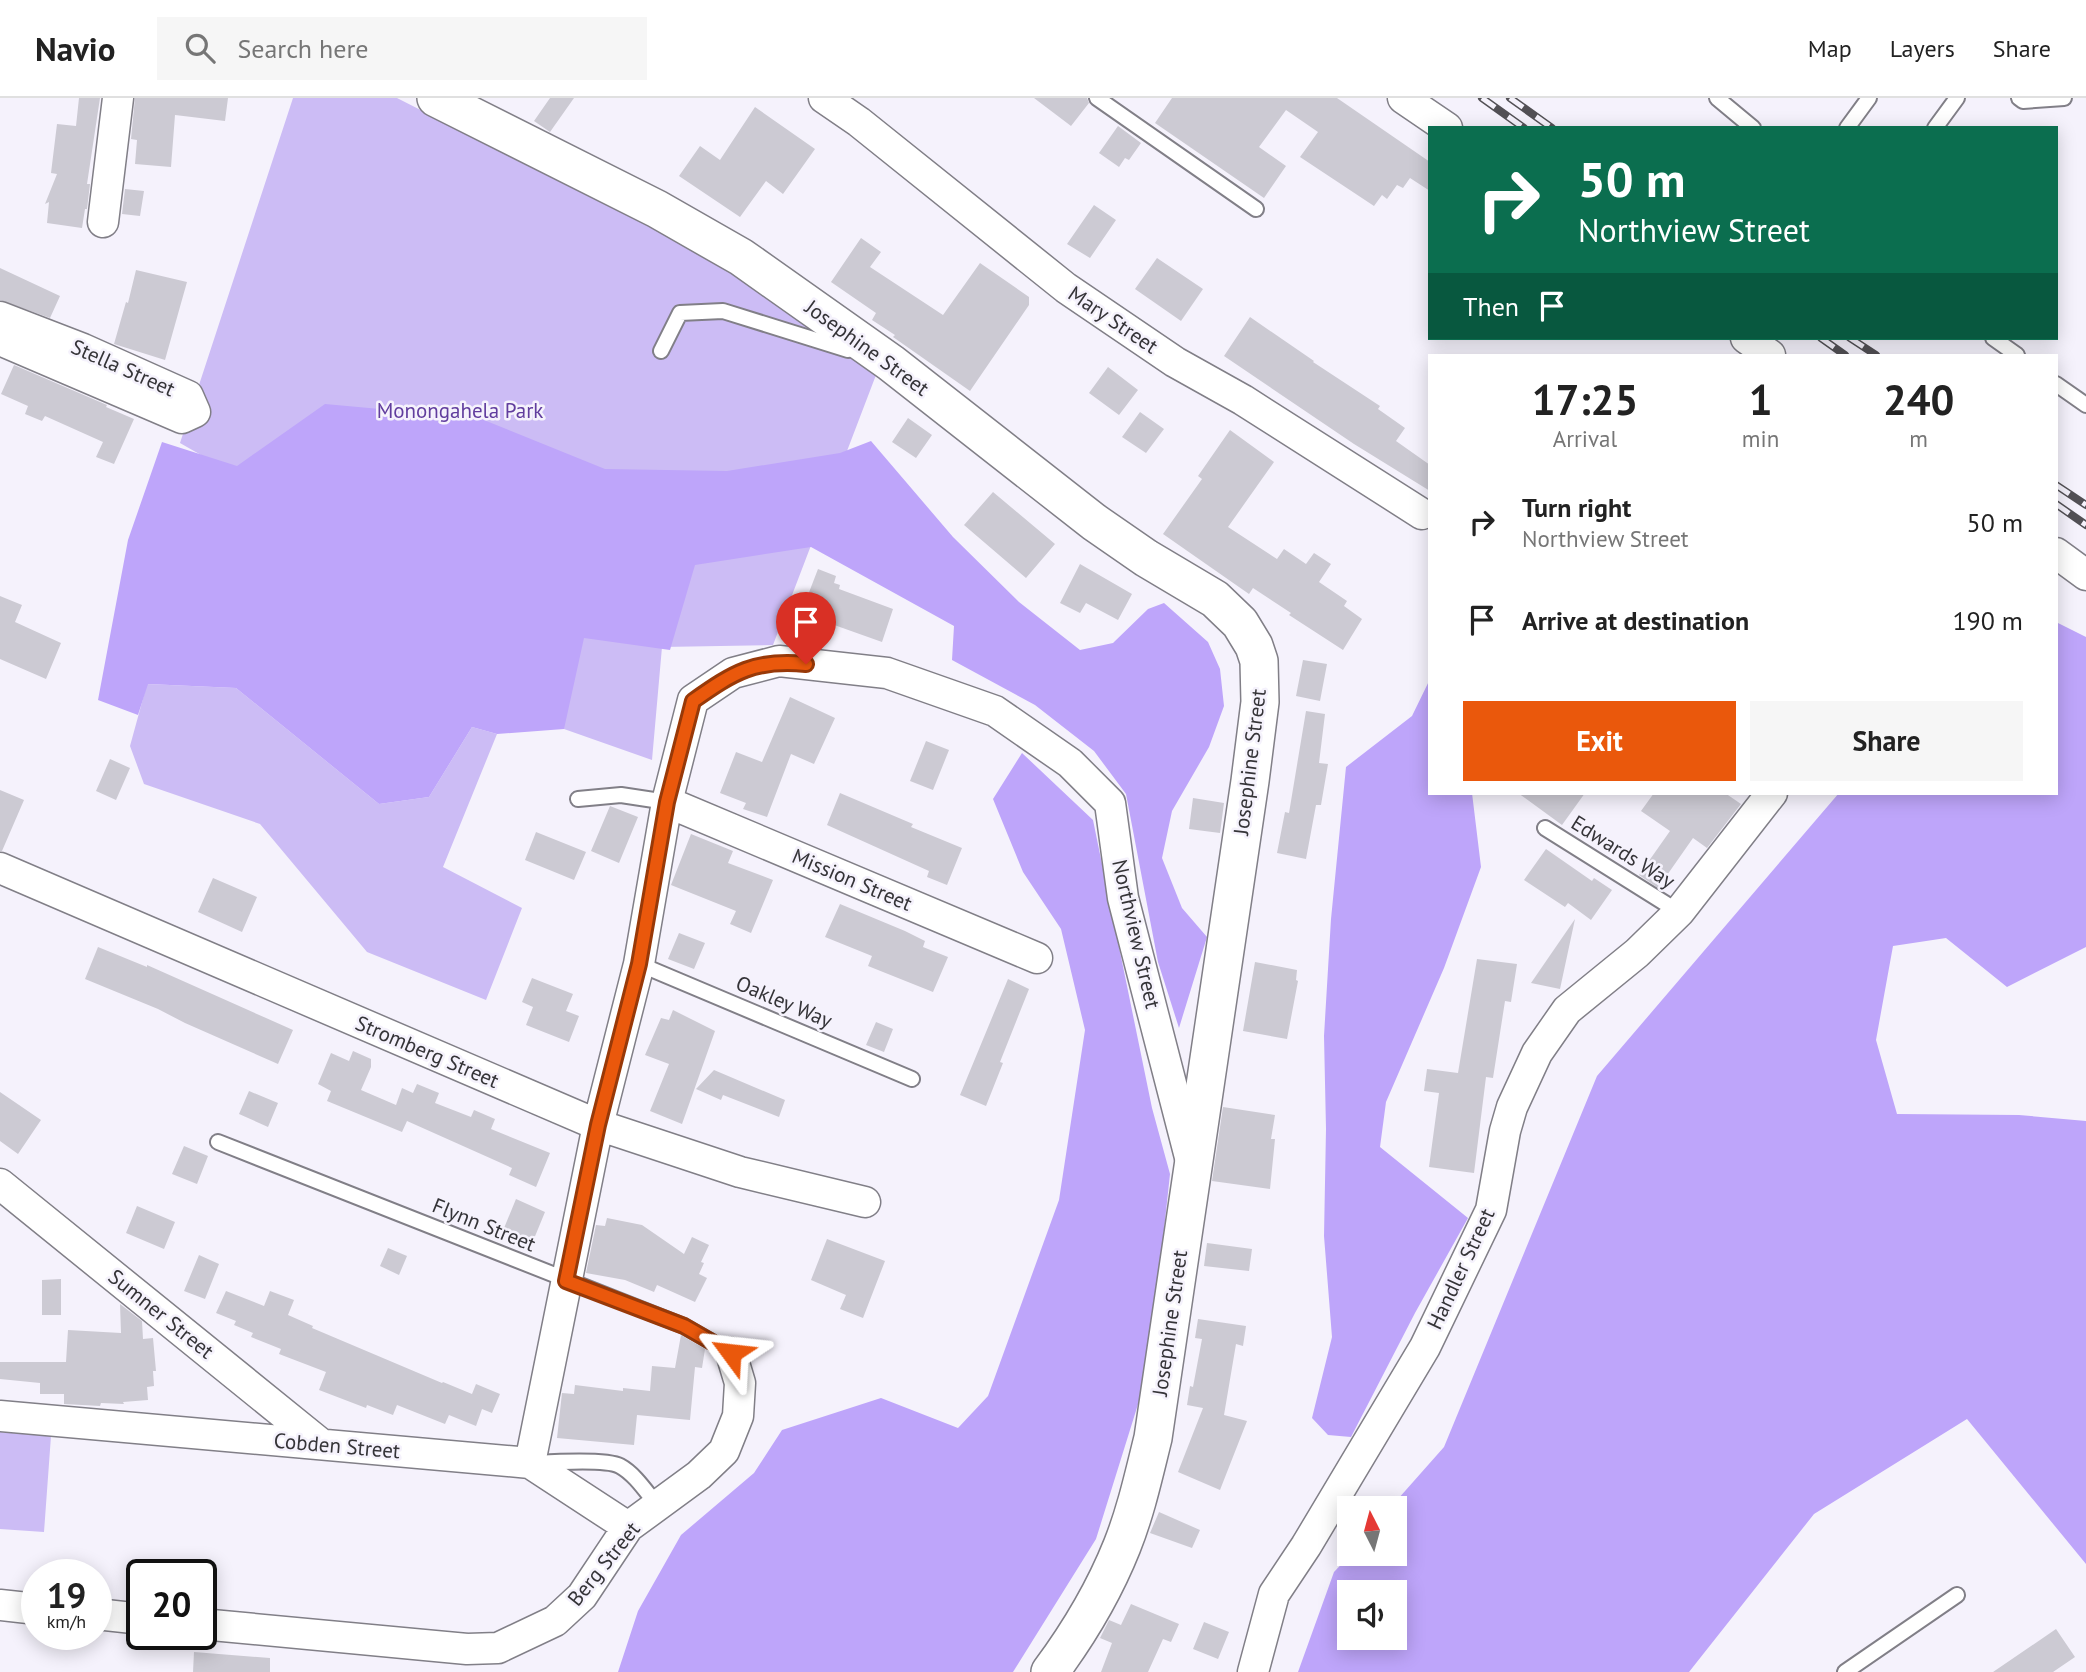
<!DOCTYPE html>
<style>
:root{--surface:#fff;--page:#f6f6f6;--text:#222;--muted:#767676;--line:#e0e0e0;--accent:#ea580c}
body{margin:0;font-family:"PT Sans",sans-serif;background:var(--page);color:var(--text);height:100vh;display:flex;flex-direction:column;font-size:26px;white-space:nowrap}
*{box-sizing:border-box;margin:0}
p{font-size:23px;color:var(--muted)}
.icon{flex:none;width:38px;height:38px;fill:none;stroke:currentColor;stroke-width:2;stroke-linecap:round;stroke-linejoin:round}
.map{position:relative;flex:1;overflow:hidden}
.side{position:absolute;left:1428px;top:256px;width:630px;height:441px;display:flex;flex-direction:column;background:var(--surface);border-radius:0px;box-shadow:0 4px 18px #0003}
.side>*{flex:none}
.banner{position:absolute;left:1428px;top:28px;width:630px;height:214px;border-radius:0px;box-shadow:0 4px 18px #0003;background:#0b6e4f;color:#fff;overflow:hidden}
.needle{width:46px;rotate:354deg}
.buttons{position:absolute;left:1337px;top:1398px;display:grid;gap:14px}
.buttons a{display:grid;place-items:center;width:70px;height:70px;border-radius:0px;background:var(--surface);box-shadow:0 4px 18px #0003;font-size:35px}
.speed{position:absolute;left:21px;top:1461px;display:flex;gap:14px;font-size:35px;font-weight:700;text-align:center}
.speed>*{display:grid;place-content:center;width:91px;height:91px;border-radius:50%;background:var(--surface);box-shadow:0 4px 18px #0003;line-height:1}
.speed small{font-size:18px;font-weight:400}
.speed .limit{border:4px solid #111;border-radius:10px;background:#fff;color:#111}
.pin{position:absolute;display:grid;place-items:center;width:60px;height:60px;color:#fff;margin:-72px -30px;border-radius:50% 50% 50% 0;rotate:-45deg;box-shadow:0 0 7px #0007}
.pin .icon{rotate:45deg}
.me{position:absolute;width:77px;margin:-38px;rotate:300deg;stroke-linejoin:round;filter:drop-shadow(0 0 5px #0008)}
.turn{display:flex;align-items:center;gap:24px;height:147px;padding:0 35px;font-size:32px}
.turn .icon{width:91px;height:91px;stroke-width:2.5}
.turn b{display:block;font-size:49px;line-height:60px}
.then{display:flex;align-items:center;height:66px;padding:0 35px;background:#0003;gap:14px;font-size:26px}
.eta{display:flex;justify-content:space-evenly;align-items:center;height:119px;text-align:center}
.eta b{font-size:42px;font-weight:700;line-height:49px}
.cta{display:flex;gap:14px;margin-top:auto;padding:14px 35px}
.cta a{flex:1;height:80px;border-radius:0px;background:var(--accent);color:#fff;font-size:28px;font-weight:700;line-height:80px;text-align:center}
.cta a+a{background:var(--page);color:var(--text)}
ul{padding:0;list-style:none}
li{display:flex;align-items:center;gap:21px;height:98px;padding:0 35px}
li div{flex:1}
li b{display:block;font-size:26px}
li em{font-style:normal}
header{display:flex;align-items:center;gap:42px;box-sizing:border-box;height:98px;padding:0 35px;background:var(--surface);border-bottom:2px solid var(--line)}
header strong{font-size:33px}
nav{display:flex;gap:38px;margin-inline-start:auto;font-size:24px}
.search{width:490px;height:63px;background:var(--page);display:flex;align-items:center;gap:18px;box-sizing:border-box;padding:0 24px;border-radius:0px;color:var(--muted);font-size:26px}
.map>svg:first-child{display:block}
</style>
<header>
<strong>Navio</strong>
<div class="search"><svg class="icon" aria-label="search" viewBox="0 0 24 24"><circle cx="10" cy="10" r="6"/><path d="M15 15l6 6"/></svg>Search here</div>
<nav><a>Map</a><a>Layers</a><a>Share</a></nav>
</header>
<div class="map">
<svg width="2086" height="1574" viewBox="0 0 2086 1574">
<rect width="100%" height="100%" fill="#f5f2fc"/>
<!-- green -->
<path fill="#ccbcf5" d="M293,0H397L739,174L876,277L773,547L662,549L652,662L564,631L201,357L180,345Z
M147,586L236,590L379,706L429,699L472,629L497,636L443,769L522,810L486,902L367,854L260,726L144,686L130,648Z
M0,1334L51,1338L44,1434L0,1431Z"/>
<!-- forest -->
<path fill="#bea5fa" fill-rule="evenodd" d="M325,306L479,320L605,371L727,373L840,355L871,343L953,439L1019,504L1080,552L1113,545L1148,511L1164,505L1208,544L1220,571L1224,608L1209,649L1172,713L1162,760L1182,810L1207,839L1179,930L1158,864L1126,696L1094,653L1035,607L952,562L954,528L811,449L695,467L670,552L584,540L564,631L497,636L472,629L429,699L379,706L236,590L148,586L138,617L98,602L128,442L162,344L237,368Z
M2056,524L2086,539V849L2007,889L1946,840L1893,848L1876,942L1897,1016L2019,1017L2086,1023V1466L1967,1321L1814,1416L1689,1574H1298L1334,1474L1351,1456H1395V1410H1390L1444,1349L1597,978L1839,695H2056ZM1349,1494H1395V1540H1349Z
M1430,581V695H1472L1481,769L1444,870L1386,1004L1380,1049L1468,1120L1415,1215L1351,1339L1328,1337L1312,1320L1332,1239L1324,1138L1326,1031L1324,938L1331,821L1346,669L1412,618Z
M1022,655L1093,722L1152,1010L1170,1076L1149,1271L1096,1441L1013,1574H618L638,1513L681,1437L754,1375L782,1332L881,1300L958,1330L988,1298L1059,1102L1085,932L1061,831L1023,774L993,701Z"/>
<!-- building -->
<path fill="#cccad3" d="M79,0H100L87,86H90L87,111H85L82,130L47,125L49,104L45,106L57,76L51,75L57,26L76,28Z
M135,0H228L225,23L175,17L171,69L135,66L137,42L131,41Z
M550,0H574L550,34L534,23Z
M1034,0H1087L1089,5L1071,28Z
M1172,0H1337L1430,64V93L1410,80L1403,90L1397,87L1387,101L1382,97L1374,108L1300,59L1318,34L1286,12L1259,49L1286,68L1264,100L1155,25Z
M755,9L815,51L783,96L766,83L740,119L679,78L700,48L720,62Z
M1118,28L1141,45L1129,62L1125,60L1119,69L1099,55Z
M125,91L144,93L140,118L122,116Z
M1094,107L1116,122L1090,160L1067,146Z
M861,140L881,154L870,169L943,217L980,165L1029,199V207L970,293L893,239L895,237L872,222L876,215L831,184Z
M1157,160L1203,191L1181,223L1135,191Z
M0,170L60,198L50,220L0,202Z
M136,172L187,184L165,262L114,246L126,204L128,205Z
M1250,219L1314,263L1313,264L1380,308L1378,311L1405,330L1396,343L1430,367V393L1354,346L1224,258Z
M14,267L107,307L106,309L134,321L114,366L96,359L103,344L45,318L42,323L25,316L28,308L1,296Z
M1108,269L1138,292L1119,317L1089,295Z
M1140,314L1164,331L1146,355L1122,339Z
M908,320L932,337L916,360L892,344Z
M1230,332L1274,364L1228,429L1277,461L1284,451L1306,466L1314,455L1331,466L1319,484L1347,503L1344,508L1362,521L1343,552L1289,517L1291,515L1253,490L1249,496L1163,436L1202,381L1198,378Z
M993,394L1055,446L1026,480L964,427Z
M1080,466L1132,496L1118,522L1086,505L1080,515L1060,505Z
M818,471L836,478L834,485L840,487L839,491L893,511L882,544L823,523L815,545L793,536Z
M0,498L22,507L15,524L61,545L46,581L0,561Z
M1303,562L1327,566L1320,603L1296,598Z
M790,599L835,620L814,666L791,656L767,719L743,711L746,705L720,695L736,654L762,664Z
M1306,613L1325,616L1319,665L1328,666L1321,707H1316L1306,761L1277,755L1285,714L1289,715Z
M926,643L949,652L933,692L910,683Z
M110,661L130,670L116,702L96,693Z
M0,692L24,702L2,753H0Z
M840,695L913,726L911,729L962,750L947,787L927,779L929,773L827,727Z
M1518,695H1585L1562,727Z
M1654,695H1725L1741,706L1707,750L1693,740L1658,790L1639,777L1670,733L1641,713Z
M1193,700L1224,705L1220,735L1189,731Z
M610,708L638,719L619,765L591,753Z
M536,734L586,754L574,782L525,762Z
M691,736L733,753L728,765L773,782L751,835L730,826L736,813L671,787Z
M1546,751L1592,783L1594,780L1612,792L1591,822L1568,805L1565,809L1524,782Z
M213,780L257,799L242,834L198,814Z
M840,806L905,833L925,843L923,849L948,859L933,894L868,868L872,858L825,839Z
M1575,821L1560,891L1531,885Z
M679,835L705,845L694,871L668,861Z
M98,849L147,869V867L293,932L278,966L185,925L158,911L85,881Z
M1477,861L1517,866L1511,904L1505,903L1493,980L1486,979L1474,1075L1429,1069L1439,995L1424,993L1427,971L1458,975Z
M1255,864L1297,872L1296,882L1298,883L1287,941L1243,933Z
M532,880L573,896L566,913L579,918L569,944L526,927L533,909L522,904Z
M1008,881L1029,891L1000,964L1003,965L986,1008L960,997Z
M673,912L715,933L682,1026L650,1013L669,966L645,957L661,920L669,922Z
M876,924L893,931L884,954L866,947Z
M353,953L371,961V969L361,992L396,1007L402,990L413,995L417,986L439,995L435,1005L471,1019L474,1012L495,1021L491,1031L550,1055L536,1089L509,1077L512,1070L407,1023L402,1034L327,1003L331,993L318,986L331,955L349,963Z
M714,972L785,1002L779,1019L723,997L721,1002L696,991Z
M249,993L278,1005L268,1029L239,1016Z
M0,994L41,1022L18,1056L0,1043Z
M1223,1009L1275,1017L1271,1041H1275L1270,1091L1212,1083Z
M184,1048L208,1058L197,1086L172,1076Z
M516,1101L545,1114L531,1148L502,1135Z
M137,1108L175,1124L164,1151L126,1135Z
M607,1120L642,1127L684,1156L692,1139L709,1147L701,1164L704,1165L699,1176L707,1180L695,1204L657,1187L654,1194L625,1182L586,1175L596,1127L605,1128Z
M827,1141L885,1163L863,1220L840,1211L846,1197L811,1182Z
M1207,1145L1252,1151L1249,1173L1204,1168Z
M388,1150L407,1158L399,1177L380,1168Z
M199,1157L219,1166L205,1201L184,1193Z
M61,1181V1217H42V1182Z
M226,1193L264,1208L270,1193L294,1202L288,1217L313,1228L312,1230L442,1285L443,1284L472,1296L476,1286L500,1296L492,1315L482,1311L476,1328L449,1317L445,1326L397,1307L393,1317L367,1307L366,1310L319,1292L326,1274L279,1256L281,1251L251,1239L253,1235L234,1227L236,1223L216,1215Z
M120,1206L142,1223L143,1241L153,1240L156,1273H153L154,1288L147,1289L148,1302L123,1304L124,1306L101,1305L100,1308L64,1306V1296H40V1285L0,1281V1264H66L68,1232L121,1235Z
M1198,1221L1246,1228L1243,1248L1236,1246L1224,1317L1247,1323L1220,1392L1178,1374L1203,1310L1187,1307L1190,1288L1193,1289L1202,1241L1195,1240Z
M681,1237L705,1251L702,1270L695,1269L690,1322L637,1317L634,1347L557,1340L562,1295L574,1296L575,1287L623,1293V1290L650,1293L652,1268L675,1270Z
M1159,1414L1200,1432L1192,1450L1150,1435Z
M1131,1506L1179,1526L1171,1544L1163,1541L1148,1574H1101L1112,1545L1100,1540L1109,1522L1121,1527Z
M1204,1524L1229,1534L1218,1561L1193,1551Z
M2056,1531L2075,1559L2053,1574H1993Z
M194,1554L270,1560V1574H193Z"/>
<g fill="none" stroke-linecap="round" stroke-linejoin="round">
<defs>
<path id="service" d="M1097,0L1256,111
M1717,0L1753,30
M2019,0L2023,3L2064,0
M1847,30L1869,0
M1935,30L1957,0
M1993,240L2017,257
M661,253L680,215L723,213L848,252
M2056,286L2086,307
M578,701L621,697L667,704
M1545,730L1679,814
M639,866L912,981
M218,1044L684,1228L731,1255
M538,1365C555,1364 607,1361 620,1368C635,1376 647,1395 658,1408
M1845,1574L1957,1497"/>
<path id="minor" d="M824,0L859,24L1066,190L1175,264L1243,302L1422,416
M1403,0L1447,30
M103,124L118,0
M0,219L83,251L188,298L195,314L182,320L0,242
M1746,240L1770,257
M2056,455L2086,477
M667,704L1037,860
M0,770L598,1027L740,1074L865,1104
M0,1086L321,1346
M0,1318L530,1365
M628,1429L530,1365L598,1027L639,866L667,704L693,602L733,575L779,563L887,575L995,613L1070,665L1110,705L1123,800L1191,1063
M0,1507L37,1511
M96,1516L142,1521
M201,1526L467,1551L498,1550L555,1523L582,1498L628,1429L699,1377L724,1353L738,1318L740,1285L731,1255
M1253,1574L1274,1496L1306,1448L1425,1249L1491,1112L1505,1033L1512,1009L1537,955L1567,912L1637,855L1679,814L1772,695"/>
<path id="tertiary" d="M436,0L657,111L741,159L891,265L1094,424L1146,460L1215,501L1240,525L1254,548L1259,563L1260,604L1250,683L1153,1340C1144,1376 1136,1413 1122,1448C1104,1493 1079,1535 1050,1574"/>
</defs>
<!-- service casing -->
<use href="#service" stroke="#817f87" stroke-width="18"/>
<!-- minor casing -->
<use href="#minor" stroke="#817f87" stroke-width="33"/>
<!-- tertiary casing -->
<use href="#tertiary" stroke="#817f87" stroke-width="40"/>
<!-- service -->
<use href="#service" stroke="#fff" stroke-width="14"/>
<!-- minor -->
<use href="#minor" stroke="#fff" stroke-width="30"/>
<!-- tertiary -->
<use href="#tertiary" stroke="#fff" stroke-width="37"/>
<defs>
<path id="rail" d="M1482,0L1524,30
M1510,0L1552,30
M1821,240L1845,257
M1850,240L1876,257
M2056,387L2086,407
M2056,406L2086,427"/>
</defs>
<!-- rail casing -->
<use href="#rail" stroke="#525055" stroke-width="8"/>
<!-- rail -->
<use href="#rail" stroke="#f5f2fc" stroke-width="5" stroke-dasharray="16" stroke-linecap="butt"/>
</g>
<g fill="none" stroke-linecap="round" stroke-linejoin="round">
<defs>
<path id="route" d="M731,1255L684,1228L566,1183L598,1027L639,866L667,704L693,603C734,574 755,561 806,566"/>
</defs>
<!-- route casing -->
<use href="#route" stroke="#983908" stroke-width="18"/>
<!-- route -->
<use href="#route" stroke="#ea580c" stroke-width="12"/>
</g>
<g text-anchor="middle" stroke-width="5" stroke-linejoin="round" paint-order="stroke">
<!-- street labels -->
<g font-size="21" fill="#353438" stroke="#f5f2fc">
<text transform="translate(1113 222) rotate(34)" y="7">Mary Street</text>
<text transform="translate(867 250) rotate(36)" y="7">Josephine Street</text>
<text transform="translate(123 270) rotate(24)" y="7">Stella Street</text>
<text transform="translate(1250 664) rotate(-83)" y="7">Josephine Street</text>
<text transform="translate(1623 754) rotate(32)" y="7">Edwards Way</text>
<text transform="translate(852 782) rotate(23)" y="7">Mission Street</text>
<text transform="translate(1136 836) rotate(77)" y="7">Northview Street</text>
<text transform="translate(784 904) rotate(23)" y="7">Oakley Way</text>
<text transform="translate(427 954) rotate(23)" y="7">Stromberg Street</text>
<text transform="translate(484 1127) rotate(22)" y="7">Flynn Street</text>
<text transform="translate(1461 1171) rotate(-65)" y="7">Handler Street</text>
<text transform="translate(161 1216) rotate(39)" y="7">Sumner Street</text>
<text transform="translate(1170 1225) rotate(-82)" y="7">Josephine Street</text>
<text transform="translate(337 1348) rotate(5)" y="7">Cobden Street</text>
<text transform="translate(604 1466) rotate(-51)" y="7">Berg Street</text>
</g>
<!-- park labels -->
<g font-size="21" fill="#613d9e" stroke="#f5f2fc">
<text x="460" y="320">Monongahela Park</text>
</g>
</g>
</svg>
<div class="buttons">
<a><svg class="needle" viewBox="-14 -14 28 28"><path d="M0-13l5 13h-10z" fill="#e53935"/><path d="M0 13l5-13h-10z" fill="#767676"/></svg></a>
<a><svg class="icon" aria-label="sound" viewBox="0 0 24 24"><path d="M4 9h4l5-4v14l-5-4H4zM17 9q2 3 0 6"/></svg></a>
</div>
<div class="speed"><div>19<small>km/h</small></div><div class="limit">20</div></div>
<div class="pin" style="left:806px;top:566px;background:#d93025"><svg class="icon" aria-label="arrive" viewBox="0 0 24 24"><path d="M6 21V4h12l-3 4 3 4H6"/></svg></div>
<svg class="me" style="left:731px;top:1255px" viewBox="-20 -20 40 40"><path d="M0-17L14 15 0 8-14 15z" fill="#ea580c" stroke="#fff" stroke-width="4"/></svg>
<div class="banner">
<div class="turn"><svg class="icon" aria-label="right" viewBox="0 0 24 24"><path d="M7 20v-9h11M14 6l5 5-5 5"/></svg><div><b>50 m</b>Northview Street</div></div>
<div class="then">Then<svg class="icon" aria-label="arrive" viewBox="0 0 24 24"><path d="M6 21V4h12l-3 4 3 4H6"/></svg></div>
</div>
<section class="side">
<div class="eta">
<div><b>17:25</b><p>Arrival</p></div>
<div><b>1</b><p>min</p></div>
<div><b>240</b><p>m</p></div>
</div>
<ul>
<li><svg class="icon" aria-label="right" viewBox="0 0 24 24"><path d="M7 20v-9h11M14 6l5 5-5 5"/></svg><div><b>Turn right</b><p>Northview Street</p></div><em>50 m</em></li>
<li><svg class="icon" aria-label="arrive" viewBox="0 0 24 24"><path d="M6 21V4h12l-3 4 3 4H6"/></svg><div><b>Arrive at destination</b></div><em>190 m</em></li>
</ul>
<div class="cta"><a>Exit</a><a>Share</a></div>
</section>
</div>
